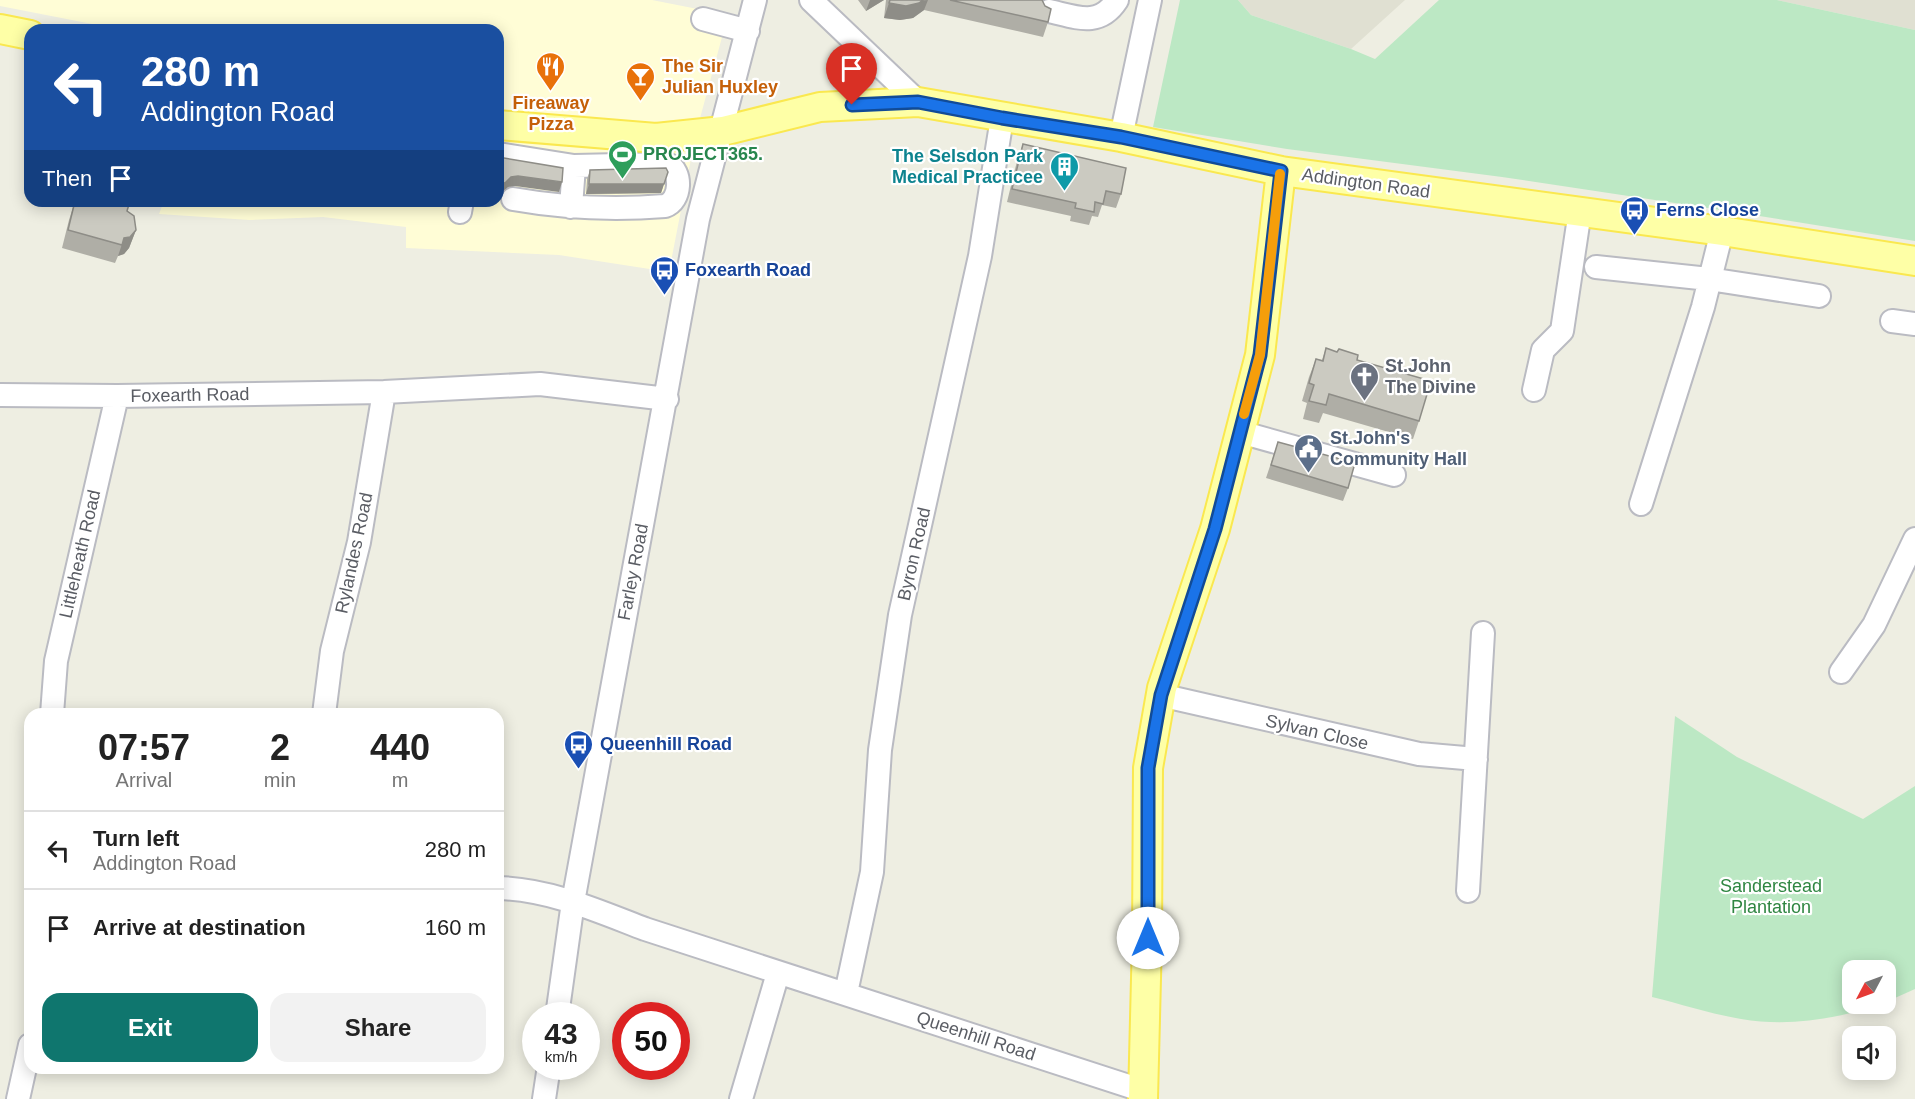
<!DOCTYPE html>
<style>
:root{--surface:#fff;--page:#f2f2f2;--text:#222;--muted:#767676;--line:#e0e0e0;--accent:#0f766e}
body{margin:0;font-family:Helvetica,sans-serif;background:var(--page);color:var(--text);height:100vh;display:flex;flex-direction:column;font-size:22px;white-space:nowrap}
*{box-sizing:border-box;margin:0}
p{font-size:20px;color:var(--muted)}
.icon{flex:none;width:33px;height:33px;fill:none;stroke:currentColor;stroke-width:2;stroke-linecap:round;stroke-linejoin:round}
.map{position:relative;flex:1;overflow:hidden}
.side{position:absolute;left:24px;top:708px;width:480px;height:366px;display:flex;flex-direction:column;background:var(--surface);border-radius:18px;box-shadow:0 3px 15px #0003}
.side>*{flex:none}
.hud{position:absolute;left:24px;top:24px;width:480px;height:183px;border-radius:18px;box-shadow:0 3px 15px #0003;background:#1a4fa0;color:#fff;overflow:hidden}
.needle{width:39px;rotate:229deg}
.buttons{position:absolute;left:1842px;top:960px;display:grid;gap:12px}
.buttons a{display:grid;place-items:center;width:54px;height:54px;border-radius:12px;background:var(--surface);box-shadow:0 3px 15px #0003;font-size:30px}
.speed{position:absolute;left:522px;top:1002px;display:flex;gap:12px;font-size:30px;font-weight:700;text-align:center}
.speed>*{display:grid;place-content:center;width:78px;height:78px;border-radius:50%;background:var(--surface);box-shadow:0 3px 15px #0003;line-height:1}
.speed small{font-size:15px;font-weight:400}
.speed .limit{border:9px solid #d22;background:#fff;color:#111}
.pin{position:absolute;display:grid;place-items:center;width:51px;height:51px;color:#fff;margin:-62px -26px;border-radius:50% 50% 50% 0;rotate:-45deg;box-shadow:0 0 6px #0007}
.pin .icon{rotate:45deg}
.me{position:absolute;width:66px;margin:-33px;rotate:0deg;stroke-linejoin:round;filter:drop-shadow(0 0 4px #0008)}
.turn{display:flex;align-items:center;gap:21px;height:126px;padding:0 18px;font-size:27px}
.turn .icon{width:78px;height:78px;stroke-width:2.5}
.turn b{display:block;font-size:42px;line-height:51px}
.then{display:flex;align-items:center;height:57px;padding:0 18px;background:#0003;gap:12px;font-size:22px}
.eta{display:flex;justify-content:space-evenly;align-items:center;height:102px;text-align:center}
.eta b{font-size:36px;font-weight:700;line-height:42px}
.primary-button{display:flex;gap:12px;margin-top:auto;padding:12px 18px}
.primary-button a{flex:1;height:69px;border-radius:18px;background:var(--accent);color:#fff;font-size:24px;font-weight:700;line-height:69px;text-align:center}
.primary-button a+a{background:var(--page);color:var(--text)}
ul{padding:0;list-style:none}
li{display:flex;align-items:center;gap:18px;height:78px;padding:0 18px;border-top:2px solid var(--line)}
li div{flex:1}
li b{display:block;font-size:22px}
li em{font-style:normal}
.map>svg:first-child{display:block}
</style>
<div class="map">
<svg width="1915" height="1099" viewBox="0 0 1915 1099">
<rect width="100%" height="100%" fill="#eeeee2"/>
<!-- commercial -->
<path fill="#fffdd6" d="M0,0H652L728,15L696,133L669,272L559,255L406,248V227L323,217L250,220L159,214L164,201H498V30H123L0,6Z"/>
<!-- education -->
<path fill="#e0e0d2" d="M1238,0H1405L1351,49L1251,15Z
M1777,0H1915V30Z"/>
<!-- green -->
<path fill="#bce8c4" d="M1180,0H1238L1251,15L1351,49L1375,59L1439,0H1777L1915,30V241L1728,211L1502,177L1287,149L1153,127Z
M1675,716L1737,757L1863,819L1915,786V989L1886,1002V970H1852V1004H1882C1837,1019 1789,1027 1741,1019C1711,1014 1681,1004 1652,997Z"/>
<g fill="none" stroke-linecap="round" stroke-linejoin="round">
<defs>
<path id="minor" d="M811,0L918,102
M1049,11C1076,17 1099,28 1117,0
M703,19L748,31
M1121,137L1150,0
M498,154L574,166L667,164C683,171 681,201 665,206C613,210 564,208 513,199
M571,207L574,166
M460,212L462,201
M1596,267L1709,279L1819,296
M1892,321L1915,324
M1534,390L1543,350L1562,331L1580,211
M0,395L117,396L384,392L540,384L667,399
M1240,432L1394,475
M1641,504L1703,307L1722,231
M1841,672L1874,625L1915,539
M1160,695L1419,754L1476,759
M52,714L56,661L117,396
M324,714L332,651L359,542L384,392
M498,888C549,889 598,911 645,929L1144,1091
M1468,891L1483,633
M846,993L872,872L880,750L900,615L980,256L1002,118
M557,1016L573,902L698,219L755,0
M18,1099L30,1045
M544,1099L549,1066
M741,1099L778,973"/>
<path id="major" d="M0,29L30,35
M498,125L656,138L723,131L820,107L918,102L1121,137L1281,171L1722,231L1915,261
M1143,1099L1147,938L1148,768L1162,688L1215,529L1260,355L1281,171"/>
</defs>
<!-- minor casing -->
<use href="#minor" stroke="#babbc2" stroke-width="26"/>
<!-- major casing -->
<use href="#major" stroke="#fae84f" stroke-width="32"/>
<!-- minor -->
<use href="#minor" stroke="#fff" stroke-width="22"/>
<!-- major -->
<use href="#major" stroke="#feffa6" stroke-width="28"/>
</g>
<!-- wall -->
<path fill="#afaea6" d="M858,0H884L866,11Z
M886,0H1042L1048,22L1043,37L924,10L913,18L900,20L884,18Z
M1023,144L1121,194L1116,208L1102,205L1098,217L1092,216L1089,225L1070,221L1071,216L1007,202L1018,157Z
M590,170L664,184L661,193L586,194L587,179Z
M75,201L127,211L136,230L129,248L124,254L118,256L115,263L62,248L69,220Z
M1326,348L1357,360L1419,421L1413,439L1323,413L1319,423L1303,419L1307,403L1302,401L1309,377L1316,359L1322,360Z
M1278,442L1348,488L1343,501L1266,478Z"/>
<!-- shaded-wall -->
<path fill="#8e8d87" d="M870,0H884L866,11Z
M928,0L924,10L913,18L900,20L884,18L889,3Z
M518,176L562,182L559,192L515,186L508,187L502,192H498V182L511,177Z
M589,184H664L661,193L586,194Z
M136,230L129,248L124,254L118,256L124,238Z"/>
<!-- building -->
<path fill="#cbcac1" stroke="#8e8d87" stroke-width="1.5" d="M890,0H923L919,3L906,6L889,3Z
M950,0H1042L1045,6L1051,9L1048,22Z
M1023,144L1126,168L1121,194L1106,191L1103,204L1095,202L1094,212L1075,208L1076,203L1012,189Z
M498,157L563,168L562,182L518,176L511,177L505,183L498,182Z
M666,168L668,172L664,184H589L590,170Z
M75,201H130L127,211L134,216L136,230L130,237L124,238L122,245L68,230Z
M1326,348L1337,352L1339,349L1358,355L1357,360L1431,381L1419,421L1329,394L1326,405L1309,401L1314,385L1309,383L1316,359L1323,361Z
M1278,442L1355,463L1348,488L1271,465Z"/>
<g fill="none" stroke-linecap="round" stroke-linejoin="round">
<defs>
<path id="route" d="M852,105L918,102L1002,118L1121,137L1281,171L1260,355L1215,529L1161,695L1148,768V938"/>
</defs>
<!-- route casing -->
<use href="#route" stroke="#114b97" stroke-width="15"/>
<!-- route -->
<use href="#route" stroke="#1a73e8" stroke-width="10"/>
<!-- slow -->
<path stroke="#f59e0b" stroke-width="10" d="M1244,414L1260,355L1280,174"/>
</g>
<!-- icons -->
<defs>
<symbol id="restaurant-pin" viewBox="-11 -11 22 30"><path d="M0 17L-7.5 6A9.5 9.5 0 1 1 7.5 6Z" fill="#e8710a" stroke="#fff"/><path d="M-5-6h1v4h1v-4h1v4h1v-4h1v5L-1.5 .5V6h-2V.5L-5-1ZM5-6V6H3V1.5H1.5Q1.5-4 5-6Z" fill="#fff"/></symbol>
<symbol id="bar-pin" viewBox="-11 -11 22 30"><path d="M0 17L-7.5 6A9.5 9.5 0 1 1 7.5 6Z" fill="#e8710a" stroke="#fff"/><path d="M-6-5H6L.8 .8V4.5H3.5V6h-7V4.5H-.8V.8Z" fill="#fff"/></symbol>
<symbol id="stadium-pin" viewBox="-11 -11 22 30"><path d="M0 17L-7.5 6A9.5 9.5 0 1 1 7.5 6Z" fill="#2e9e5b" stroke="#fff"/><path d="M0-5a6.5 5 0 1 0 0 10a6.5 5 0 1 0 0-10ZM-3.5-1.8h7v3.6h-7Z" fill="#fff"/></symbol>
<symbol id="building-pin" viewBox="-11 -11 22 30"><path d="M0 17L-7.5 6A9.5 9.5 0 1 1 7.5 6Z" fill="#0f9aa8" stroke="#fff"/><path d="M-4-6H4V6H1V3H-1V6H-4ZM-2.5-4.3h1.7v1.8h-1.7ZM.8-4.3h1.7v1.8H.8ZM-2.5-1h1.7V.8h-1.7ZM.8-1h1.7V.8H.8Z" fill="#fff"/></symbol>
<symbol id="bus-pin" viewBox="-11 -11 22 30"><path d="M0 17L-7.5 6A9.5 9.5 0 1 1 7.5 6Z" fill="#1a4fb4" stroke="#fff"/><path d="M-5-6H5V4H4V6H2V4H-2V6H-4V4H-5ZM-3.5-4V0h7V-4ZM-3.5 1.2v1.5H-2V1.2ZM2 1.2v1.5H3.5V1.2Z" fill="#fff"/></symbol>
<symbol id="church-pin" viewBox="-11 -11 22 30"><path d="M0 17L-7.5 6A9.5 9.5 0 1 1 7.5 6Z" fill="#6b7280" stroke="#fff"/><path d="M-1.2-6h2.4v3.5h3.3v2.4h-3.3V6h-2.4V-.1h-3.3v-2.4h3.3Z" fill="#fff"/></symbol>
<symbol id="civic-pin" viewBox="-11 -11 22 30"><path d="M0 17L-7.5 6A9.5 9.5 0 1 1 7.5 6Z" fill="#5c6f8a" stroke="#fff"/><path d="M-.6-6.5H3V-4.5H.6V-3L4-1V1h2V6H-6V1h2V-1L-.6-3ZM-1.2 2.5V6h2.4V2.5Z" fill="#fff"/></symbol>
</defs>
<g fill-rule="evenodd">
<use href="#restaurant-pin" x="534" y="50" width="33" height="45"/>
<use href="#bar-pin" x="624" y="60" width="33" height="45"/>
<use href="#stadium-pin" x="606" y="138" width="33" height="45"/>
<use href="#building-pin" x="1048" y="150" width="33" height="45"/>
<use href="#bus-pin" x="1618" y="194" width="33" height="45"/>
<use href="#bus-pin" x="648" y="254" width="33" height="45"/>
<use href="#church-pin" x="1348" y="360" width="33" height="45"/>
<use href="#civic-pin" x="1292" y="432" width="33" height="45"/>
<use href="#bus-pin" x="562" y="728" width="33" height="45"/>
</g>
<g text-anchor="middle" stroke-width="4.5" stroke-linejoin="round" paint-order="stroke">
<!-- food labels -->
<g font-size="18" font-weight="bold" fill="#c56008" stroke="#fff" text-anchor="start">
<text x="662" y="72">The Sir<tspan x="662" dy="21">Julian Huxley</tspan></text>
<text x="551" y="109" text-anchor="middle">Fireaway<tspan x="551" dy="21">Pizza</tspan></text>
</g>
<!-- leisure labels -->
<g font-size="18" font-weight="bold" fill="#27864d" stroke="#fff" text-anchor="start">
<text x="643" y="160">PROJECT365.</text>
</g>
<!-- culture labels -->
<g font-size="18" font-weight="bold" fill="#0d838f" stroke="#fff" text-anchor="end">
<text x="1043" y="162">The Selsdon Park<tspan x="1043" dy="21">Medical Practicee</tspan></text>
</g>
<!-- street labels -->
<g font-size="18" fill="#5a5d64" stroke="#fff">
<text transform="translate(1366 183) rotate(8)" y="6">Addington Road</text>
<text transform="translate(190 395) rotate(-1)" y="6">Foxearth Road</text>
<text transform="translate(354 553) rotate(-78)" y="6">Rylandes Road</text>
<text transform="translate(80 554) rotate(-77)" y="6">Littleheath Road</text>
<text transform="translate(914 554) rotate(-77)" y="6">Byron Road</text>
<text transform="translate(633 572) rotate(-79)" y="6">Farley Road</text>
<text transform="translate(1317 732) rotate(13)" y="6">Sylvan Close</text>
<text transform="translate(976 1036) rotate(18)" y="6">Queenhill Road</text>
</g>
<!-- transit labels -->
<g font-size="18" font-weight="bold" fill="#164399" stroke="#fff" text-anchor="start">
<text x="1656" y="216">Ferns Close</text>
<text x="685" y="276">Foxearth Road</text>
<text x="600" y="750">Queenhill Road</text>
</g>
<!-- worship labels -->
<g font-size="18" font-weight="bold" fill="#5b616d" stroke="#fff" text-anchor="start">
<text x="1385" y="372">St.John<tspan x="1385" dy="21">The Divine</tspan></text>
</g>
<!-- service labels -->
<g font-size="18" font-weight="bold" fill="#4e5e75" stroke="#fff" text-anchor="start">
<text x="1330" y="444">St.John's<tspan x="1330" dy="21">Community Hall</tspan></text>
</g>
<!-- park labels -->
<g font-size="18" fill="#2f8642" stroke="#fff">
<text x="1771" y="892">Sanderstead<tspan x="1771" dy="21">Plantation</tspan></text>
</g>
</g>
</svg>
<div class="buttons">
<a><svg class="needle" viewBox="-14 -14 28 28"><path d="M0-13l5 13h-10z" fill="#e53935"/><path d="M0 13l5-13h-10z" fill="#767676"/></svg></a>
<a><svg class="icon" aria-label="sound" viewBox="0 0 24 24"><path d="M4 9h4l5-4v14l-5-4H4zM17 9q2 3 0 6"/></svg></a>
</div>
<div class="speed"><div>43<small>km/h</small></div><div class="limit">50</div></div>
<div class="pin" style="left:852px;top:105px;background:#d93025"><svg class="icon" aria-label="arrive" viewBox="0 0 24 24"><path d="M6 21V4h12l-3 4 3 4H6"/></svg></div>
<svg class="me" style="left:1148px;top:938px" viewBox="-20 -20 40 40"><circle r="19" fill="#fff"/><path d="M0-13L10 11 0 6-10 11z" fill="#1a73e8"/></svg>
<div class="hud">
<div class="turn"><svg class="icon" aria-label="left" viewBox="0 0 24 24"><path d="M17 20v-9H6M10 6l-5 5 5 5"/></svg><div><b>280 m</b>Addington Road</div></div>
<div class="then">Then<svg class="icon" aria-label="arrive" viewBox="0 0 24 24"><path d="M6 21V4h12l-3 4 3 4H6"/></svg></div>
</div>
<section class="side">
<div class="eta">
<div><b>07:57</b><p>Arrival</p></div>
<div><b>2</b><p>min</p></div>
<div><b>440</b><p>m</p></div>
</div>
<ul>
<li><svg class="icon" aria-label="left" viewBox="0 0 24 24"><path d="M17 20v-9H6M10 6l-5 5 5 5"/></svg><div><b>Turn left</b><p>Addington Road</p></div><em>280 m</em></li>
<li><svg class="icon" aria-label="arrive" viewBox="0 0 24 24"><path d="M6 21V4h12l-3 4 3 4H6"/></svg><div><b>Arrive at destination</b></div><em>160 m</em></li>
</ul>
<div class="primary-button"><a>Exit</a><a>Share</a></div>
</section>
</div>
